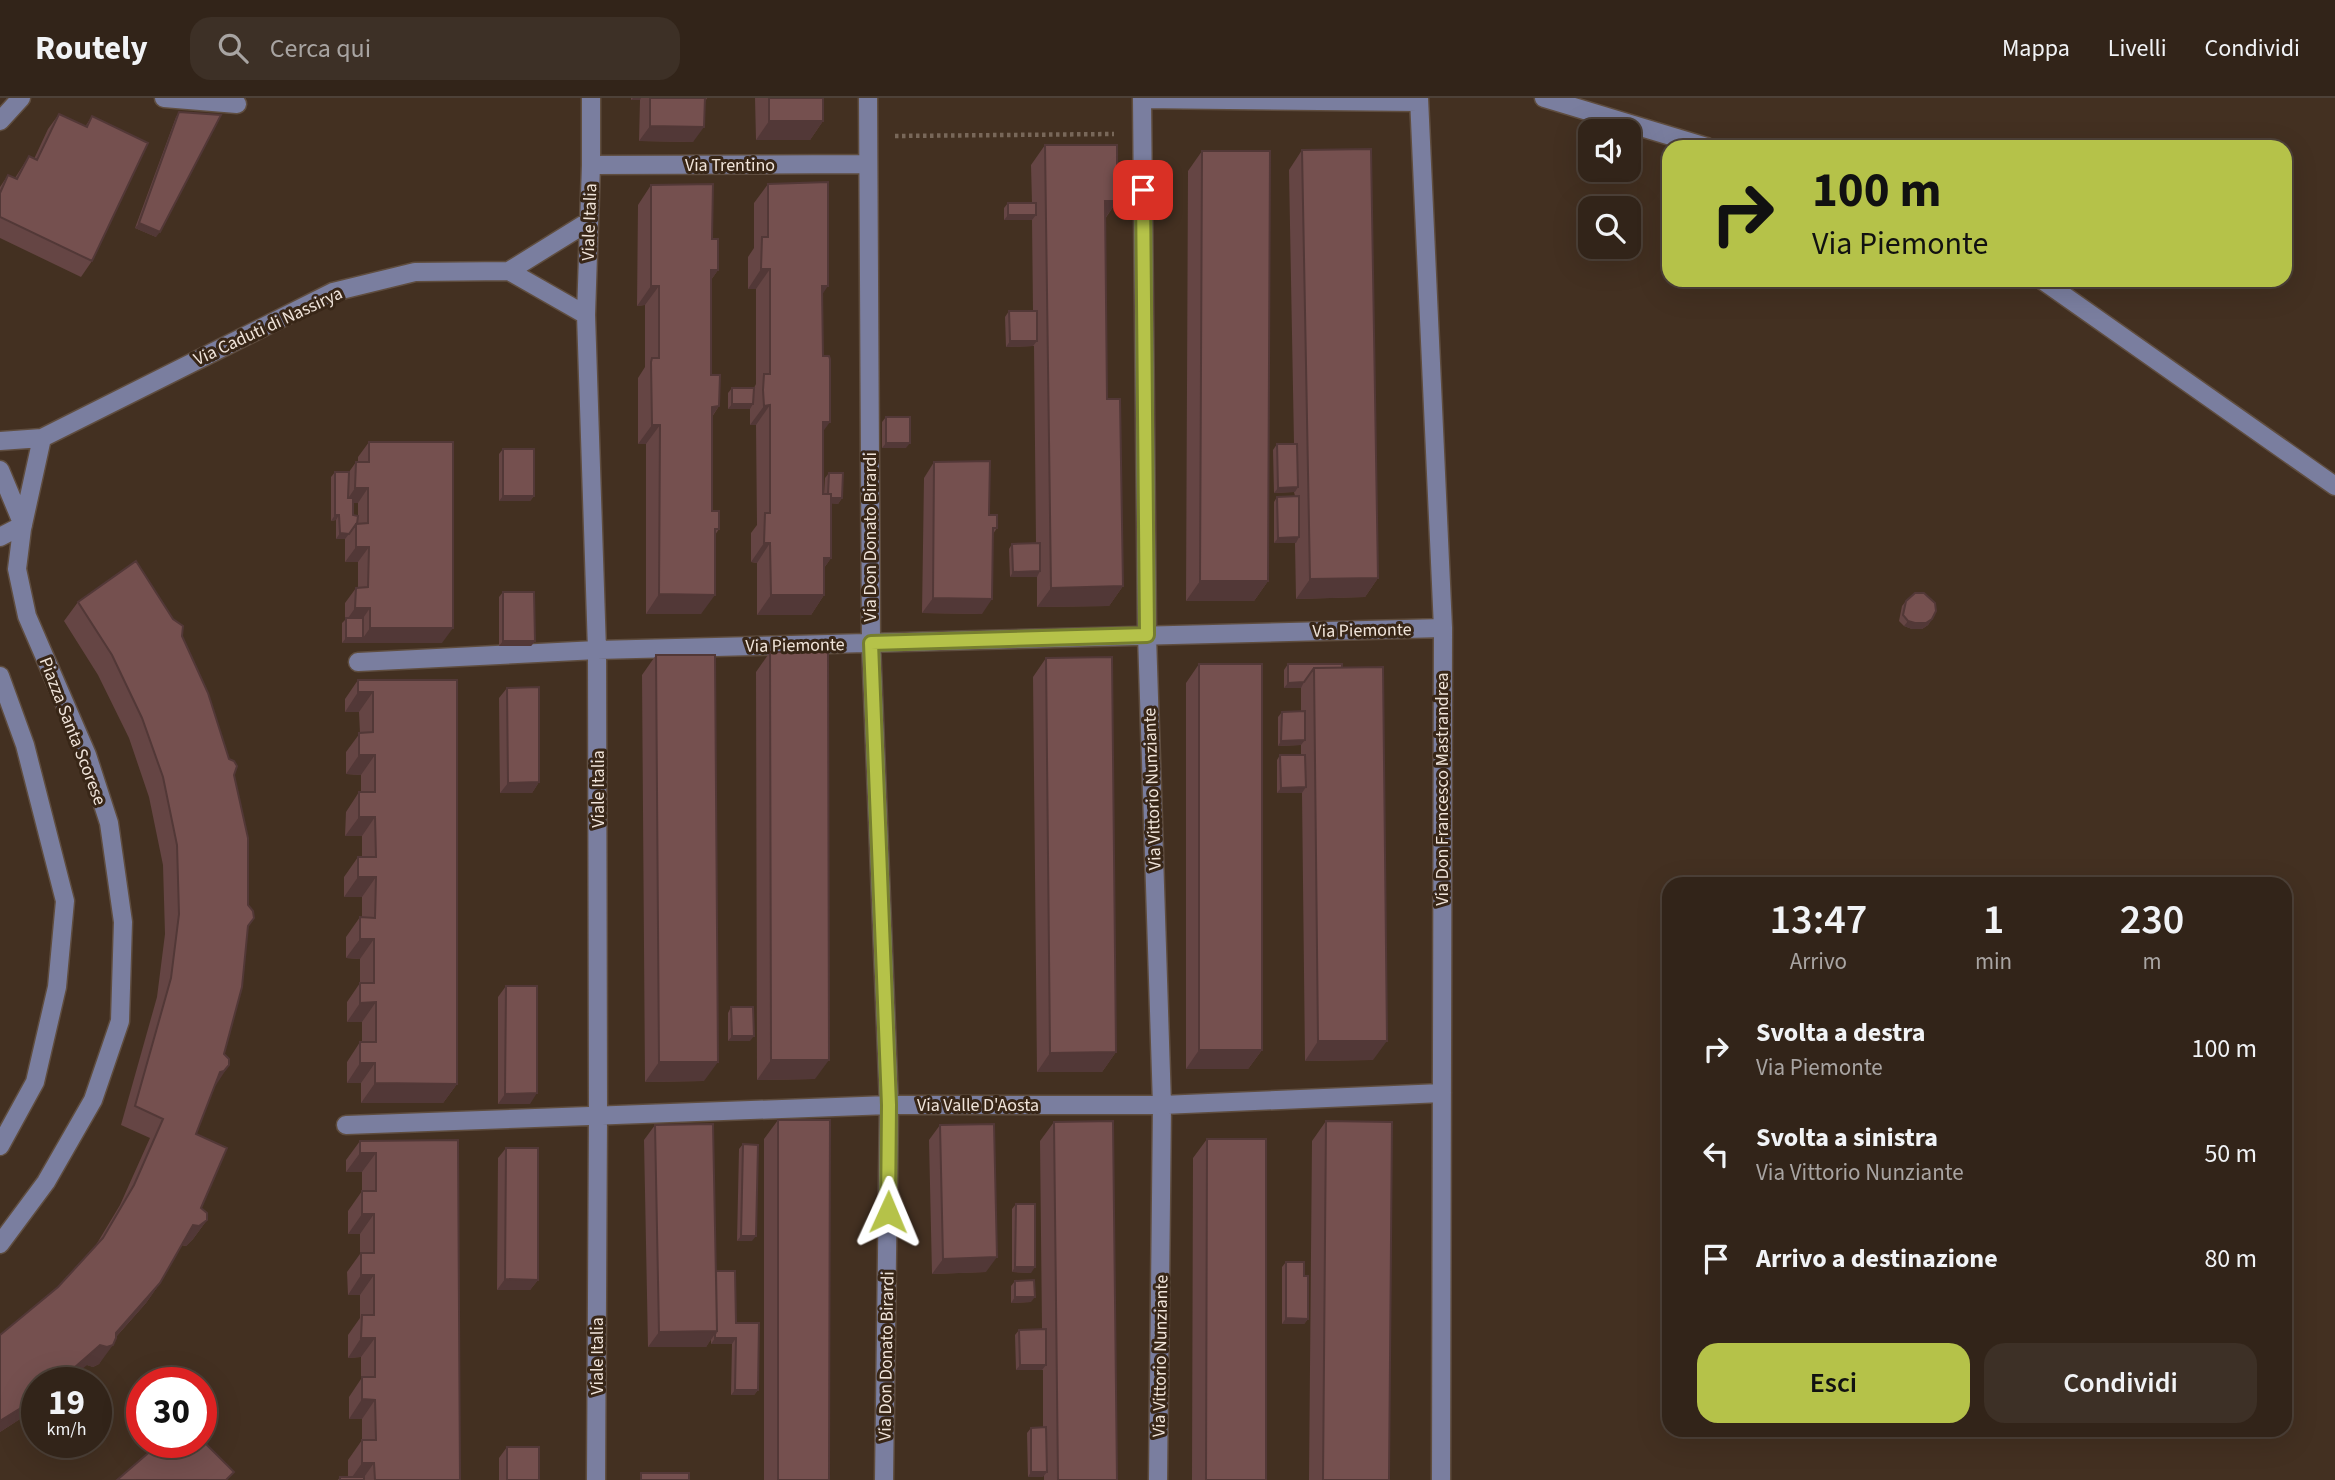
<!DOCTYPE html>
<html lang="it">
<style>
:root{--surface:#322419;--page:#3d3026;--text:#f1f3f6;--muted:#a8a4a2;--line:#4d4138;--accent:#b5c249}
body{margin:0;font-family:"Source Sans 3",sans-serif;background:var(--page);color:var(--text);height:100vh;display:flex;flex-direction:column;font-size:26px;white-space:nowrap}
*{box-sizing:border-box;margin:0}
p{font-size:23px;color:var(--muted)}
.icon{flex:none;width:38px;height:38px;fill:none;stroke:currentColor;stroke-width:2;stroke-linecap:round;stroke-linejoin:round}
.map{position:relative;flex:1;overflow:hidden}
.sheet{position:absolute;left:1662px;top:779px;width:630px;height:560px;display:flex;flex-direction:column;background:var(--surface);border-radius:21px;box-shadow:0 7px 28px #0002,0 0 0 2px var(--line)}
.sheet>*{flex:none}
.top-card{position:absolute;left:1662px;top:42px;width:630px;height:147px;border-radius:21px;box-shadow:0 7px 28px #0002,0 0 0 2px var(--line);background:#b5c249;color:#111;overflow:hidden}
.fabs{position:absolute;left:1578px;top:21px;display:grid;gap:14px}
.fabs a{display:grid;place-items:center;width:63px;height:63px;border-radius:14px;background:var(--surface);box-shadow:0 7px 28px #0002,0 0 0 2px var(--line);font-size:35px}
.speed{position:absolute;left:21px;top:1269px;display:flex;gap:14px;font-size:35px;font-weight:700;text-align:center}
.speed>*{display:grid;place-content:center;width:91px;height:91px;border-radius:50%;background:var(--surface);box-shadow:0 7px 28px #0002,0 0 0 2px var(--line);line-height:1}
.speed small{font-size:18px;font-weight:400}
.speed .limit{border:10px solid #d22;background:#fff;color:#111}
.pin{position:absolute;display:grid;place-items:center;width:60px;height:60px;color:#fff;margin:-30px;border-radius:14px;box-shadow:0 4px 10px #0006}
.me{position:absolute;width:77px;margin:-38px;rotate:1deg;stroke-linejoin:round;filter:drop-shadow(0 0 5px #0008)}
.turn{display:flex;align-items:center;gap:24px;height:147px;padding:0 35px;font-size:32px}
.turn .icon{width:91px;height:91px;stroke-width:2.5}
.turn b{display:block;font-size:49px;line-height:60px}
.eta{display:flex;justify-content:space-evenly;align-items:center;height:119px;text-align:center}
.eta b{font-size:42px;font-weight:600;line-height:49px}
.cta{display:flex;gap:14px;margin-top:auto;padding:14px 35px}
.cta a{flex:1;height:80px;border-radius:21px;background:var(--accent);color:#111;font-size:28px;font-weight:600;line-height:80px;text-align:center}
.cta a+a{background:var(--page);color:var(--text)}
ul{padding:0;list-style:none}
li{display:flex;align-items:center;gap:21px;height:105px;padding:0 35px}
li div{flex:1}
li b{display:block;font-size:26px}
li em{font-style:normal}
header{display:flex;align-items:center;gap:42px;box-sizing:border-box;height:98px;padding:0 35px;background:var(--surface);border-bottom:2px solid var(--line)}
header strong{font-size:33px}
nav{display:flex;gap:38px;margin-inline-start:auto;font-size:24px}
.search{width:490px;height:63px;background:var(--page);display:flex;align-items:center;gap:18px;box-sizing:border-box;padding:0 24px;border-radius:21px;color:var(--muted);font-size:26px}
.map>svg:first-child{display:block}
</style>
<header>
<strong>Routely</strong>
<div class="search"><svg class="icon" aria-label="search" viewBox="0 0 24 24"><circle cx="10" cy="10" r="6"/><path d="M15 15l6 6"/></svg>Cerca qui</div>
<nav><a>Mappa</a><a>Livelli</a><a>Condividi</a></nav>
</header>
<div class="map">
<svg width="2335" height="1382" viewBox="0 0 2335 1382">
<rect width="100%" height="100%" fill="#433021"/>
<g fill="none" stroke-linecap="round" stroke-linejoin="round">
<defs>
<path id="minor" d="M164,0L237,6
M591,0V67L586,217L597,552L598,1017L596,1382
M868,0L871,545L889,1007L884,1382
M1419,0L1443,530L1441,1382
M1544,0L1707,49
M0,23L21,0
M591,67L868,66
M509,173L588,124
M509,173L586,217
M2042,182L2335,388
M0,343L42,340L333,194L415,174L509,173
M0,372L23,427
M0,439L23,427
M358,564L597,552L1443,530
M0,578L25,647L65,803L57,889L35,984L0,1048
M346,1027L889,1007H1162L1442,995
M0,1146L46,1084L93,1002L120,923L123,824L109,725L87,657L27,518L17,471L22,431L42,340
M1158,1382L1162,1007L1147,537L1142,1L1419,4"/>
</defs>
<!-- minor casing -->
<use href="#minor" stroke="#5f4d3f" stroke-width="21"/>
<!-- path -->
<path stroke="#786759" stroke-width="4.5" stroke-dasharray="3.5 3.5" stroke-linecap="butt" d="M895,38L1114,36"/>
<!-- minor -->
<use href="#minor" stroke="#7a7e9f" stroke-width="18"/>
</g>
<!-- wall -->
<path fill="#654544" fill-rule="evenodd" d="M631,0H707L705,4L693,44L639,43L640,2H631Z
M755,0H823V23L810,42H756Z
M179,14L156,139L135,130L176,19Z
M59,16L85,29L92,18V163L81,179L0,140V89L8,77L15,80L29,58L34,61L48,31Z
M1045,47L1117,103L1105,121L1107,301L1123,488L1109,508L1037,509V479H1010L1009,451L1012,446L1036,445L1034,248L1006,249L1005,219L1009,213H1033L1032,122H1004V110L1008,105H1032L1031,67Z
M1302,52L1378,480L1365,499L1296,501L1295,445H1274V404L1277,399L1295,398L1294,394L1274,395L1273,352L1277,346H1294L1289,72Z
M1202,53L1268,483L1254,503H1186L1188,73Z
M768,86L822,197L823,396H824L825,380L829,375L842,400L838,406L831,405V460L824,470V497L811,517H757V465L751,464V435L757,427L756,327H750V311H728V295L732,290H754L756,286V191H748V159L754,150V105Z
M651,87L712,141L718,172L711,182V277L719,308L712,319V413L719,431L715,437L701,516H646V346H638V280L645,269V207L637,208L638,107Z
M886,319L906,350H882V324Z
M369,344L442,545H342V525L345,522V505L356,490H358V464H345V441H336V422L331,423V379L335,374H349L356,364H358V359ZM353,405H358V426L353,417Z
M503,351L534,398L530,403H499V356Z
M934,364L989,417L997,430L993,436L982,516L922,515L924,380Z
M503,494L535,543L531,548H499V499Z
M1906,503L1932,521L1928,527L1922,531H1912L1904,528L1899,523L1902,508Z
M78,504L182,538L234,677L248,807L254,820L248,829L214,988L196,1036L201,1110L207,1122L193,1141L186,1148L181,1147L160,1185L146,1205L116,1239L99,1266L93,1269L87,1267L37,1284V1310L0,1334V1237L58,1189L96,1147L120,1107L150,1040L121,1027L157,899L165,836L163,767L149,699L129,640L98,577L64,523Z
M770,554L815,981L757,982L756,574Z
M656,557L704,983L645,984L642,577Z
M1046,560L1116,954L1102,974H1037L1033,579Z
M1199,566L1262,952L1248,971H1186V585Z
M1288,566H1342L1373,962L1305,963L1302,695H1277V662L1280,657H1301V647L1278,648V619L1282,614L1301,613V590H1284V572Z
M358,582H457V986L443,1005H361V985H347V964L360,944H362V924H347V904L360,885V861L346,860V839L360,819H362V799H344V779L358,759H362V738H345L346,714L359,694H361V677L346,676V654L360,635L359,614H345V601Z
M507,590L539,684L532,695H500L499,600Z
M506,888L530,1006H498V899Z
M731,909L750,943H728V915Z
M778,1022L829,1382H764V1041Z
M1326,1023L1389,1382H1309L1312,1043Z
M1054,1024L1117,1382H1044V1378L1028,1379L1027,1335L1031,1330L1043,1329V1272H1016L1015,1237L1019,1232L1042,1231L1040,1043Z
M655,1027L736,1225L758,1292L754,1297H731L732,1246H711V1241L706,1249H648L644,1042Z
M940,1027L986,1174L932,1176L929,1042Z
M1207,1041L1266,1382H1192L1193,1060Z
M458,1042L460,1382H338L340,1379H348V1362L362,1342V1321H349V1299L361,1281V1259L348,1260V1237L360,1220V1197H348L347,1174L360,1156V1136H348V1113L362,1093V1074H346V1062L360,1043Z
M743,1046L752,1143H737L739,1051Z
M506,1050L538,1182L530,1192H497L498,1060Z
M1016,1106L1031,1175L1012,1174V1111Z
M1286,1164L1304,1178L1308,1221L1304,1226H1282V1169Z
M1015,1183L1031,1204L1011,1205V1188Z
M507,1349L539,1382H499V1360Z"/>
<!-- shaded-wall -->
<path fill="#523837" d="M633,0H641L640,2H631Z
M769,23H823L810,42H756Z
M650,28L704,29L693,44L639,43Z
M1105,103H1117L1103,123Z
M1008,117H1036L1032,122H1004Z
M139,125L160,134L156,139L135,130Z
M761,171H770L756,191H748Z
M711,172H718L704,192Z
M651,188H659L645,207L637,208Z
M822,188H828L815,207Z
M1010,243H1037L1033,248L1006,249Z
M732,306H753L750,311H728Z
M770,307L756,327H750L764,308Z
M719,308L705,328L712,309Z
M823,324H830L816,343Z
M652,327H660L646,346H638Z
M886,345H910L906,350H882Z
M1298,389L1295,394L1274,395L1278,390Z
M355,390H368L358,405H345Z
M503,398H534L530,403H499Z
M828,400H842L838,406L824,405Z
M335,417H339L336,422L331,423Z
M340,435L349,436L345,441H336Z
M1299,439L1296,445H1274L1278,440Z
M764,445H770L757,465L751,464Z
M356,449H369L358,464H345Z
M824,460H831L817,480Z
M1040,473L1037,479H1010L1013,474Z
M1378,480L1365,499L1296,501L1310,481Z
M1200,483H1268L1254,503H1186Z
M1123,488L1109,508L1037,509L1051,490Z
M659,496L715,497L701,516H646Z
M771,497H824L811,517H757Z
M933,500L992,501L982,516L922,515Z
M355,510H370L359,526L346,523Z
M1932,521L1928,527L1922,531H1912L1904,528L1908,523Z
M370,530H453L442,545H342L346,540H363Z
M503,543H535L531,548H499Z
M1304,584L1301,590H1284L1288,585Z
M358,594H373L359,614H345Z
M1305,642L1301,647L1278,648L1281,643Z
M359,657H375L361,677L346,676Z
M539,684L532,695H500L508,685Z
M1306,689L1302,695H1277L1281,690Z
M359,719H375L362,738H345Z
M358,779H376L362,799H344Z
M360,841H374L360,861L346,860Z
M376,904L362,924H347L360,905Z
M732,938H754L750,943H728Z
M1318,943H1387L1373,962L1305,963Z
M1199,952H1262L1248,971H1186Z
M1116,954L1102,974H1037L1050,955Z
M771,962H829L815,981L757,982Z
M659,964H718L704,983L645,984Z
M360,965H375L361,985H347Z
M229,967L216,987L211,993L220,974Z
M375,985L457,986L443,1005H361Z
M537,995L530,1006H498L505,996Z
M360,1055H376L362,1074H346Z
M362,1116H374L360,1136H348Z
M207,1122L193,1141L186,1148L179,1146L193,1127Z
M741,1138H756L752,1143H737Z
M997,1159L986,1174L932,1176L943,1161Z
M1015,1169H1035L1031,1175L1012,1174Z
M361,1177H374L360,1197H348Z
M505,1181L538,1182L530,1192H497Z
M160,1185L146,1205L107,1249L113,1247L99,1266L93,1269L87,1267L67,1284H58L100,1247L116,1235Z
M1015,1199H1035L1031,1204L1011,1205Z
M1286,1220L1308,1221L1304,1226H1282Z
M717,1233L706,1249H648L659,1234Z
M361,1240H375L361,1259L348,1260Z
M715,1240H736L732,1246H711Z
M1020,1267H1046L1042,1272H1016Z
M735,1292H758L754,1297H731Z
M37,1300V1310L0,1334V1323Z
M362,1301L375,1302L362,1321H349Z
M362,1365H374L362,1382H350Z
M1031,1374H1047L1043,1379H1028Z"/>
<!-- building -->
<path fill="#75504f" stroke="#523837" stroke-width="2" d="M650,0H705L704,29L650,28Z
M769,0H823V23H769Z
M179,14L221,17L160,134L139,125Z
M59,16L87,29L92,18L148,45L92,163L0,119V95L8,77L17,81L29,58L37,62Z
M1045,47H1117V103H1105L1107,301H1120L1123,488L1051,490Z
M1371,51L1378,480L1310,481L1302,52Z
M1202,53H1270L1268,483H1200Z
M828,84V188H822L823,258H829L830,261V324H823V396H831V460H824V497H771L770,445H764L765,415H770V307L764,308L763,292L764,276H770V171H761L762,139H768V86Z
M713,86L712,141H718V172H711V277H720L719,308L712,309V413H719V431H715V497L659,496L660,327H652L651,264L652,260H659V188H651V87Z
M1008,105H1036V117H1008Z
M1009,213H1037V243H1010Z
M732,290H754L753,306H732Z
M886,319H910V345H886Z
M369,344H453V530H370V510H355L356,490L368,489L369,449H356V426L368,425V390H355L356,364H369Z
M1277,346H1297L1298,389L1278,390Z
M503,351H534V398H503Z
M990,363L989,417H997V430H993L992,501L933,500L934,364Z
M335,374H349L348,400H353V417L358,418L357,426H356L349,436L340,435L339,417H335Z
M829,375H843L842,400H831V396H828Z
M1299,398V439L1278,440L1277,399Z
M1040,445V473L1013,474L1012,446Z
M136,463L173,521L183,528L182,538L208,595L229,661L234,663L237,668L234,677L248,740V807L253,813L254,820L248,828L242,889L224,956L229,961V967L224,973L220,974L196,1036L227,1050L201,1110L207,1115V1122L199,1128L193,1127L160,1185L116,1235V1240L113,1247L107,1249L100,1247L58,1284H37V1300L0,1323V1237L58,1189L103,1140L134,1087L163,1021L135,1008L171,880L179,816L177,747L163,679L142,620L112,557L78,504Z
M503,494H534L535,543H503Z
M1915,495H1924L1935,505L1936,513L1932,521L1926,525H1915L1908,523L1903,517L1906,503Z
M346,520H363V540H346Z
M770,554H828L829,962H771Z
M656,557H715L718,964H659Z
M1112,559L1116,954L1050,955L1046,560Z
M1199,566H1262V952H1199Z
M1288,566H1342V570H1314L1304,584L1288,585Z
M1383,569L1387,943H1318L1314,570Z
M358,582H457V986L375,985V965H360V944H376V904L360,905V885H374V841H360V819L375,820L376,779H358V759H376L375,719H359V694H375V657H359V635L373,634V594H358Z
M539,589V684L508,685L507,590Z
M1305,613V642L1281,643L1282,614Z
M1280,657H1305L1306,689L1281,690Z
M506,888H537V995L505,996Z
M731,909H753L754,938H732Z
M778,1022H830L829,1382H778Z
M1113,1023L1117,1382H1058L1054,1024Z
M1326,1023L1392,1024L1389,1382H1323Z
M713,1026L717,1233L659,1234L655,1027Z
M994,1026L997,1159L943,1161L940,1027Z
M1207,1041H1266V1382H1206Z
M458,1042L460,1382H375L374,1365H362V1342H376L375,1302L362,1301V1279H375V1240H361L362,1217H374V1177H361V1155H374V1116H362V1093H376V1055H360V1043Z
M743,1046L758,1047L756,1138H741Z
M506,1050H538V1182L505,1181Z
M1016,1106H1035V1169H1015Z
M1286,1164H1304V1178H1308V1221L1286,1220Z
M716,1173H735L736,1225H759L758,1292H735L736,1240H715V1236L717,1233Z
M1034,1182L1035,1199H1015V1183Z
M1046,1231V1267H1020L1019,1232Z
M1046,1329L1047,1374H1031V1330Z
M201,1341L234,1374L226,1382H117L161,1344H201Z
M507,1349H539V1382H507Z
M641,1375H689V1382H641Z
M340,1379H364V1382H340Z"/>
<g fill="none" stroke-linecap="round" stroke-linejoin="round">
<defs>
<path id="route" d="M888,1114L889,1007L871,545L1147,537L1143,92"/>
</defs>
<!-- route casing -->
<use href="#route" stroke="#767e2f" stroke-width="18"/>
<!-- route -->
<use href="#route" stroke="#b5c249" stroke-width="12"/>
</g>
<g text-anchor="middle" stroke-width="6" stroke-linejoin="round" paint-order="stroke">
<!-- street labels -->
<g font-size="18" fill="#f0e4da" stroke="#382617">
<text x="730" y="73">Via Trentino</text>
<text transform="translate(589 124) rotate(-88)" y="6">Viale Italia</text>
<text transform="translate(268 228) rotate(-25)" y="6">Via Caduti di Nassirya</text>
<text transform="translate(870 439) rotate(-90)" y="6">Via Don Donato Birardi</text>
<text transform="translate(1362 532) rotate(-1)" y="6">Via Piemonte</text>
<text transform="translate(795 547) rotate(-1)" y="6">Via Piemonte</text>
<text transform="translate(73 633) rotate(69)" y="6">Piazza Santa Scorese</text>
<text transform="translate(598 691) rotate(-90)" y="6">Viale Italia</text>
<text transform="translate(1152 691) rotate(-92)" y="6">Via Vittorio Nunziante</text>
<text transform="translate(1442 691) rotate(-90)" y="6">Via Don Francesco Mastrandrea</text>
<text x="978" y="1013">Via Valle D'Aosta</text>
<text transform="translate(597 1258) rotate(-90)" y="6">Viale Italia</text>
<text transform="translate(886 1258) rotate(-89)" y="6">Via Don Donato Birardi</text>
<text transform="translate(1160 1258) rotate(-89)" y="6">Via Vittorio Nunziante</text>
</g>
</g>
</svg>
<div class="fabs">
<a><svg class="icon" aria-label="sound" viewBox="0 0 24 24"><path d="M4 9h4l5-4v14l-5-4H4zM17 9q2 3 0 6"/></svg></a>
<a><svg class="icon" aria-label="search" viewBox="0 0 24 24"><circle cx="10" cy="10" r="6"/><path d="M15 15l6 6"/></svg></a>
</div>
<div class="speed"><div>19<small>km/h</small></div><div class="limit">30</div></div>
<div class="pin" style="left:1143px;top:92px;background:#d93025"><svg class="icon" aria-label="arrive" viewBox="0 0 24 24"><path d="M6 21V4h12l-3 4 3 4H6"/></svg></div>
<svg class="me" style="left:888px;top:1114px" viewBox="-20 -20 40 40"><path d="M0-17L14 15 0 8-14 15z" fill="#b5c249" stroke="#fff" stroke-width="4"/></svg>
<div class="top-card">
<div class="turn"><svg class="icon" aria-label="right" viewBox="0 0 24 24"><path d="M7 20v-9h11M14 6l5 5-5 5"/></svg><div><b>100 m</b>Via Piemonte</div></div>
</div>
<section class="sheet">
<div class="eta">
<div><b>13:47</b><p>Arrivo</p></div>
<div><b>1</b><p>min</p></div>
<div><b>230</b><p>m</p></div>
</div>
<ul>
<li><svg class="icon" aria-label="right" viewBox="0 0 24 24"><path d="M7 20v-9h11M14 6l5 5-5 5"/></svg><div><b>Svolta a destra</b><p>Via Piemonte</p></div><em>100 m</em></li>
<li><svg class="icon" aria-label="left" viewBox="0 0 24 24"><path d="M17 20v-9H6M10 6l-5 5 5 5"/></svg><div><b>Svolta a sinistra</b><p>Via Vittorio Nunziante</p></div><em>50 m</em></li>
<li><svg class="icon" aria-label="arrive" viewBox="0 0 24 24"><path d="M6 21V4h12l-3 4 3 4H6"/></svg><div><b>Arrivo a destinazione</b></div><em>80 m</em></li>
</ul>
<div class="cta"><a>Esci</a><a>Condividi</a></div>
</section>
</div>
